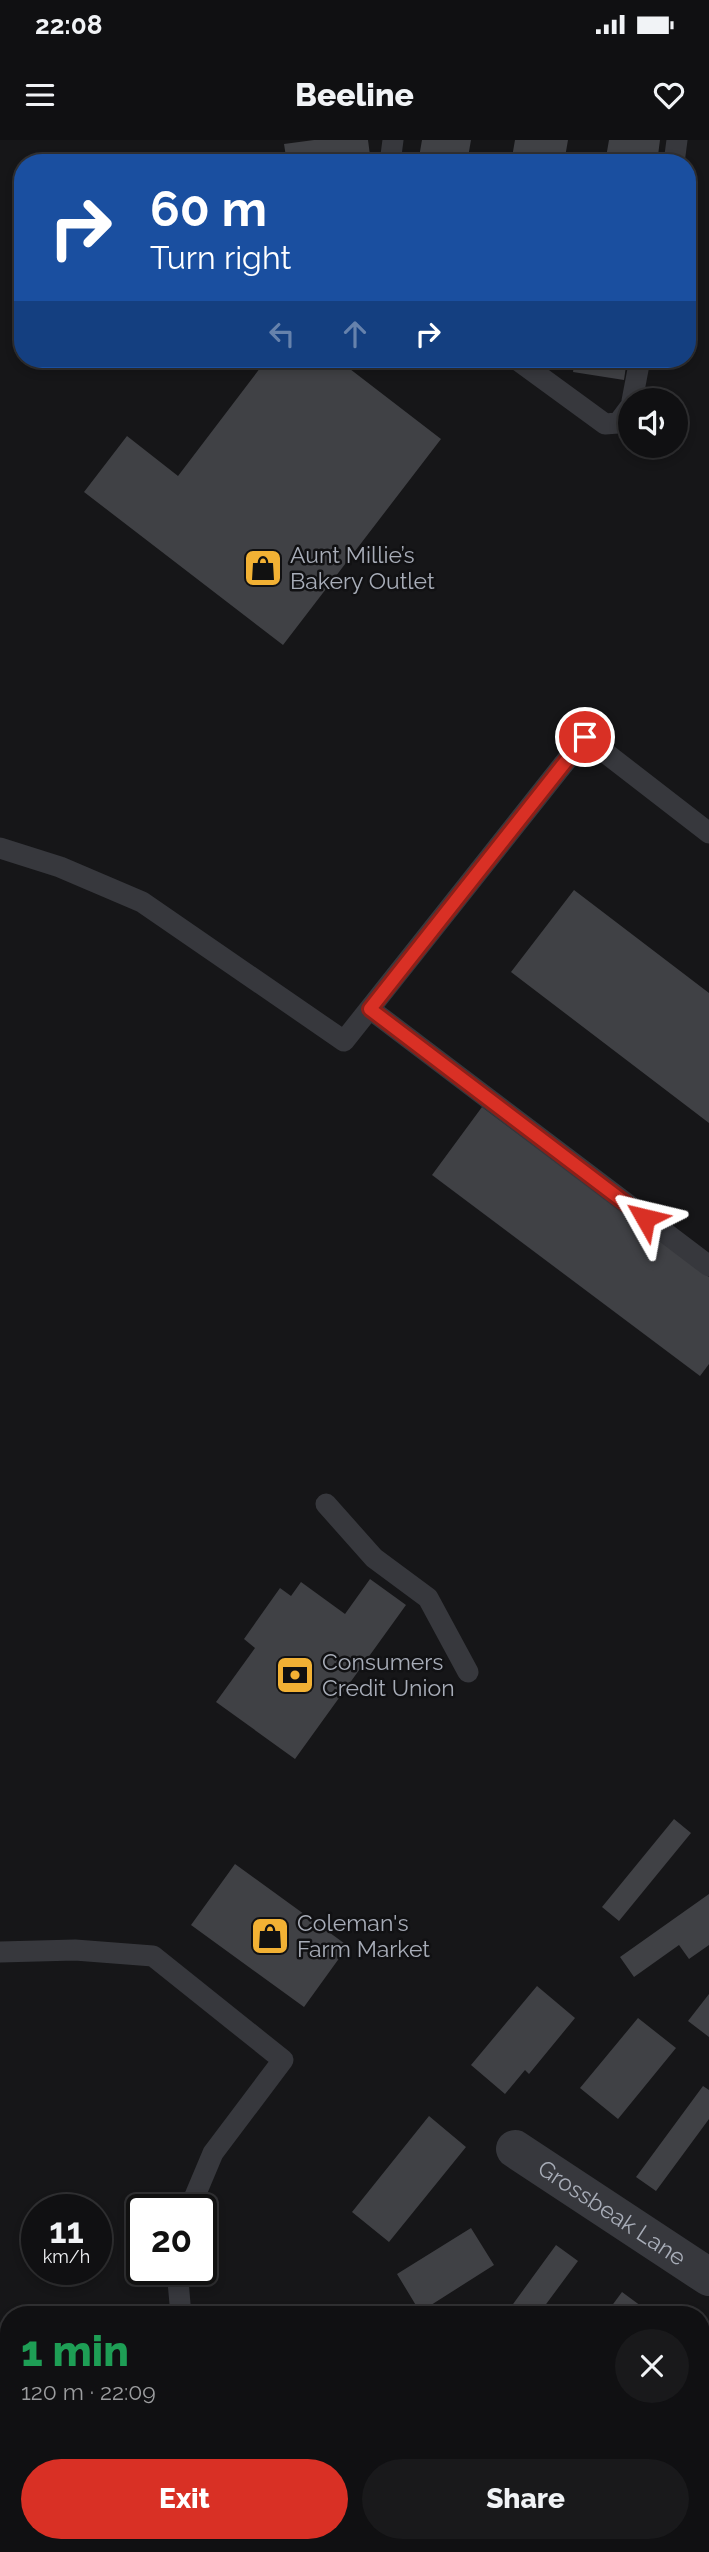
<!DOCTYPE html>
<meta charset="utf-8">
<style>
:root{--surface:#101012;--page:#19191b;--text:#f1f3f6;--muted:#9c9d9f;--line:#303032;--accent:#d93025}
body{margin:0;font-family:Raleway,sans-serif;background:var(--page);color:var(--text);height:100vh;display:flex;flex-direction:column;font-size:26px;white-space:nowrap}
*{box-sizing:border-box;margin:0}
p{font-size:23px;color:var(--muted)}
.icon{flex:none;width:38px;height:38px;fill:none;stroke:currentColor;stroke-width:2;stroke-linecap:round;stroke-linejoin:round}
.map{position:relative;flex:1;overflow:hidden}
.sheet{position:absolute;left:0px;top:2166px;width:710px;height:247px;display:flex;flex-direction:column;background:var(--surface);border-radius:28px 28px 0 0;box-shadow:0 4px 10px #0003,0 0 0 2px var(--line)}
.sheet>*{flex:none}
.guide{position:absolute;left:14px;top:14px;width:682px;height:214px;border-radius:28px;box-shadow:0 4px 10px #0003,0 0 0 2px var(--line);background:#1a4fa0;color:#fff;overflow:hidden}
.buttons{position:absolute;left:618px;top:248px;display:grid;gap:14px}
.buttons a{display:grid;place-items:center;width:70px;height:70px;border-radius:50%;background:var(--surface);box-shadow:0 4px 10px #0003,0 0 0 2px var(--line);font-size:35px}
.speed{position:absolute;left:21px;top:2054px;display:flex;gap:14px;font-size:35px;font-weight:700;text-align:center}
.speed>*{display:grid;place-content:center;width:91px;height:91px;border-radius:50%;background:var(--surface);box-shadow:0 4px 10px #0003,0 0 0 2px var(--line);line-height:1}
.speed small{font-size:18px;font-weight:400}
.speed .limit{border:4px solid #111;border-radius:10px;background:#fff;color:#111}
.pin{position:absolute;display:grid;place-items:center;width:60px;height:60px;color:#fff;margin:-30px;border:4px solid #fff;border-radius:50%;box-shadow:0 2px 7px #0007}
.me{position:absolute;width:77px;margin:-38px;rotate:307deg;stroke-linejoin:round;filter:drop-shadow(0 0 5px #0008)}
.turn{display:flex;align-items:center;gap:24px;height:147px;padding:0 21px;font-size:32px}
.turn .icon{width:91px;height:91px;stroke-width:2.5}
.turn b{display:block;font-size:49px;line-height:60px}
.lanes{display:flex;align-items:center;height:66px;padding:0 21px;background:#0003;justify-content:center;gap:35px;direction:ltr}
.lanes .off{opacity:.35}
.round{display:grid;place-items:center;flex:none;width:74px;height:74px;border-radius:37px;background:var(--page)}
.summary{display:flex;align-items:center;justify-content:space-between;height:119px;padding:0 21px}
h1{font-size:42px;font-weight:800;line-height:52px;color:#1e9e55}
.primary-button{display:flex;gap:14px;margin-top:auto;padding:14px 21px}
.primary-button a{flex:1;height:80px;border-radius:42px;background:var(--accent);color:#fff;font-size:28px;font-weight:800;line-height:80px;text-align:center}
.primary-button a+a{background:var(--page);color:var(--text)}
.status{display:flex;justify-content:space-between;align-items:center;height:49px;padding:0 35px;background:var(--surface);direction:ltr}
.status svg{height:19px;fill:currentColor}
header{display:flex;justify-content:space-between;align-items:center;height:91px;padding:0 21px;background:var(--surface);font-size:32px;font-weight:800}
.map>svg:first-child{display:block}
</style>
<div class="status"><b>22:08</b><svg viewBox="0 0 49 12"><path d="M0 12V9h3v3zM5 12V6h3v6zM10 12V3h3v9zM15 12V0h3v12zM26 1h20v11H26zM47 4h2v5h-2z"/></svg></div>
<header><svg class="icon" aria-label="menu" viewBox="0 0 24 24"><path d="M4 6h16M4 12h16M4 18h16"/></svg>Beeline<svg class="icon" aria-label="heart" viewBox="0 0 24 24"><path d="M12 20l-8-8c-3-5 5-10 8-4 3-6 11-1 8 4z"/></svg></header>
<div class="map">
<svg width="709" height="2412" viewBox="0 0 709 2412">
<rect width="100%" height="100%" fill="#161618"/>
<!-- building -->
<path fill="#404145" d="M314,0H368L371,23H287L284,4Z
M422,0H471L467,23H418Z
M515,0H568L564,23H511Z
M609,0H660L657,23H605Z
M267,219H337L441,299L283,505L84,352L127,296L178,336Z
M575,219H627L624,240L573,232Z
M574,750L709,853V983L511,832Z
M482,967L709,1137V1224L700,1236L432,1035Z
M370,1439L406,1465L295,1619L216,1562L255,1508L244,1499L280,1448L291,1456L301,1442L345,1474Z
M674,1679L691,1693L619,1781L602,1767Z
M235,1724L348,1806L304,1867L191,1785Z
M709,1754V1805L689,1819L679,1805L634,1837L620,1817Z
M537,1846L575,1878L529,1934L525,1930L505,1954L471,1925Z
M709,1854V1897L688,1881Z
M638,1878L676,1908L618,1979L580,1948Z
M703,1946L709,1950V1979L656,2051L636,2037Z
M429,1976L466,2007L389,2102L352,2072Z
M471,2088L494,2125L420,2172L397,2134Z
M556,2105L578,2121L538,2175H505Z
M622,2152L641,2166L635,2175H605Z
M709,2295V2314L702,2310Z
M91,2404H143V2412H91Z
M252,2404H290L300,2412H246Z"/>
<g fill="none" stroke-linecap="round" stroke-linejoin="round">
<!-- lane -->
<path stroke="#37383d" stroke-width="21" d="M390,23L393,0
M674,23L677,0
M516,219L605,284L618,283L630,267
M632,261L640,219
M0,708L60,727L142,762L344,901L585,597L709,693
M370,869L709,1126
M326,1364L374,1418L428,1458L468,1532
M0,1812L75,1810L153,1816L283,1920L213,2013L189,2070
M177,2130L181,2175
M445,2404L452,2412
M58,2412V2404"/>
<!-- street -->
<path stroke="#37383d" stroke-width="38" id="s1" d="M515,2009L709,2137"/>
</g>
<g fill="none" stroke-linecap="round" stroke-linejoin="round">
<defs>
<path id="route" d="M585,597L370,869L645,1078"/>
</defs>
<!-- route casing -->
<use href="#route" stroke="#8d1f18" stroke-width="18"/>
<!-- route -->
<use href="#route" stroke="#d93025" stroke-width="12"/>
</g>
<!-- icons -->
<defs>
<symbol id="shop-square" viewBox="-11 -11 22 22"><rect x="-9" y="-9" width="18" height="18" rx="4" fill="#f2b134" stroke="#111113"/><path d="M-5-2.5h2.3a2.7 3.5 0 0 1 5.4 0H5L5.5 6h-11ZM-1.5-2.5h3a1.5 2.3 0 0 0-3 0Z" fill="#111"/></symbol>
<symbol id="bank-square" viewBox="-11 -11 22 22"><rect x="-9" y="-9" width="18" height="18" rx="4" fill="#f2b134" stroke="#111113"/><path d="M-6-4H6V4H-6ZM0-2.3a2.3 2.3 0 1 0 0 4.6a2.3 2.3 0 1 0 0-4.6Z" fill="#111"/></symbol>
</defs>
<g fill-rule="evenodd">
<use href="#shop-square" x="241" y="406" width="44" height="44"/>
<use href="#bank-square" x="273" y="1513" width="44" height="44"/>
<use href="#shop-square" x="248" y="1774" width="44" height="44"/>
</g>
<g text-anchor="middle" stroke-width="5" stroke-linejoin="round" paint-order="stroke">
<!-- poi labels -->
<g font-size="23" fill="#a8adb8" stroke="#111113" text-anchor="start">
<text x="290" y="423">Aunt Millie’s<tspan x="290" dy="26">Bakery Outlet</tspan></text>
<text x="322" y="1530">Consumers<tspan x="322" dy="26">Credit Union</tspan></text>
<text x="297" y="1791">Coleman's<tspan x="297" dy="26">Farm Market</tspan></text>
</g>
<!-- street labels -->
<g font-size="23" fill="#a8adb8" stroke="#111113">
<text dy="8" stroke="none"><textPath href="#s1" startOffset="116">Grossbeak Lane</textPath></text>
</g>
</g>
</svg>
<div class="buttons">
<a><svg class="icon" aria-label="sound" viewBox="0 0 24 24"><path d="M4 9h4l5-4v14l-5-4H4zM17 9q2 3 0 6"/></svg></a>
</div>
<div class="speed"><div>11<small>km/h</small></div><div class="limit">20</div></div>
<div class="pin" style="left:585px;top:597px;background:#d93025"><svg class="icon" aria-label="arrive" viewBox="0 0 24 24"><path d="M6 21V4h12l-3 4 3 4H6"/></svg></div>
<svg class="me" style="left:645px;top:1078px" viewBox="-20 -20 40 40"><path d="M0-17L14 15 0 8-14 15z" fill="#d93025" stroke="#fff" stroke-width="4"/></svg>
<div class="guide">
<div class="turn"><svg class="icon" aria-label="right" viewBox="0 0 24 24"><path d="M7 20v-9h11M14 6l5 5-5 5"/></svg><div><b>60 m</b>Turn right</div></div>
<div class="lanes"><svg class="icon off" aria-label="left" viewBox="0 0 24 24"><path d="M17 20v-9H6M10 6l-5 5 5 5"/></svg><svg class="icon off" aria-label="ahead" viewBox="0 0 24 24"><path d="M12 20V5M6 11l6-6 6 6"/></svg><svg class="icon" aria-label="right" viewBox="0 0 24 24"><path d="M7 20v-9h11M14 6l5 5-5 5"/></svg></div>
</div>
<section class="sheet">
<div class="summary"><div><h1>1 min</h1><p>120 m · 22:09</p></div><a class="round"><svg class="icon" aria-label="close" viewBox="0 0 24 24"><path d="M6 6l12 12M18 6L6 18"/></svg></a></div>
<div class="primary-button"><a>Exit</a><a>Share</a></div>
</section>
</div>
